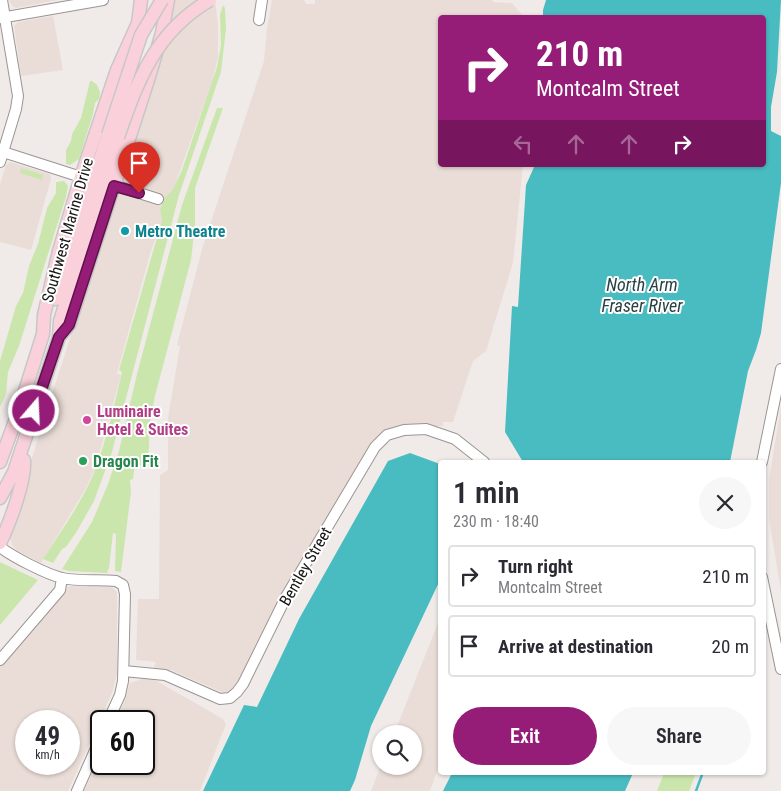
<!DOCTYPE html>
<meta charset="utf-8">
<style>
:root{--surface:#fff;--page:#f7f7f7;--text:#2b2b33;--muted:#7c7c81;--line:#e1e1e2;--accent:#951c77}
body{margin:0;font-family:"Roboto Condensed",sans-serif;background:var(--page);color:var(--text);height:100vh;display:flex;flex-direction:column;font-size:19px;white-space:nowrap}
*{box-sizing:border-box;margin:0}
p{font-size:16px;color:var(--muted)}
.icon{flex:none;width:28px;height:28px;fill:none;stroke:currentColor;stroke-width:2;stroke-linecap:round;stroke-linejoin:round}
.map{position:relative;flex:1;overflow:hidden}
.sheet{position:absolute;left:438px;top:460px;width:328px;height:315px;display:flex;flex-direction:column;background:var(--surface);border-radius:5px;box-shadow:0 1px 4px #0004}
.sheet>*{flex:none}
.hud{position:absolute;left:438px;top:15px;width:328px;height:152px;border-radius:5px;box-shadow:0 1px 4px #0004;background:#951c77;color:#fff;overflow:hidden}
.tools{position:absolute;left:372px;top:725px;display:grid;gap:10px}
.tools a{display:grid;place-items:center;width:50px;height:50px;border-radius:50%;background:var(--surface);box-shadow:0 1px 4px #0004;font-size:25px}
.speed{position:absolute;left:15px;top:710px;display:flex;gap:10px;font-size:25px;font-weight:700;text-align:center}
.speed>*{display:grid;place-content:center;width:65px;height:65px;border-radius:50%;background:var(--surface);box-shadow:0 1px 4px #0004;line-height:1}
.speed small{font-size:12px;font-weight:400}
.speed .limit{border:2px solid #111;border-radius:8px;background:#fff;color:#111}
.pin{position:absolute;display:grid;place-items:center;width:42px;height:42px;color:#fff;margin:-51px -21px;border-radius:50% 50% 50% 0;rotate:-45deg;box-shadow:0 0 5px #0007}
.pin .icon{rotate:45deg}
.me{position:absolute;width:55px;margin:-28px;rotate:19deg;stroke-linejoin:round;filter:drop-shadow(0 0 4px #0008)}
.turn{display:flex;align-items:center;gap:18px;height:105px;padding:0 15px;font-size:22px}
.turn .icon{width:65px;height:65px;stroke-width:2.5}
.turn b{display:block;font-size:35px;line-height:42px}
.lanes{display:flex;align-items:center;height:48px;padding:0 15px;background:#0003;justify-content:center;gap:25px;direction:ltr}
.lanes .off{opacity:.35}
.round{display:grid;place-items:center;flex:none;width:52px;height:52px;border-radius:26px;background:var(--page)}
.summary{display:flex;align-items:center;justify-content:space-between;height:85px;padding:0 15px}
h1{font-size:30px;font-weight:600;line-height:38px}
.action{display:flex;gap:10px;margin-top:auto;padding:10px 15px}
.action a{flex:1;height:58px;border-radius:30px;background:var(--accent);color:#fff;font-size:20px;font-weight:600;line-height:58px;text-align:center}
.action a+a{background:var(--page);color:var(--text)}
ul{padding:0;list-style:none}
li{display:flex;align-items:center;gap:15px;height:62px;margin:0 10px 8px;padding:0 5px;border:2px solid var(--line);border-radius:5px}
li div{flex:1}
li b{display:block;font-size:19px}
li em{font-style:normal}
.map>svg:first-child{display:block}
</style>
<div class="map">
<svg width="781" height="791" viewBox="0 0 781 791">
<rect width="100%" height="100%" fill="#f0ebe8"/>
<!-- built -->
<path fill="#eaddd7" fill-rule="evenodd" d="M9,0H58L16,8L12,6Z
M174,0H215L218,24V58L212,82L151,251L117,373L121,375L96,466L86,488L41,563L16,550L12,545L9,534L10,527L103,234Z
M272,0H304L306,4H315V0H492L493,2L512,3L524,17L440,18V165H523L513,263L486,351L473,361L453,422H443V426H425L387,430L240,683L230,692L224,693L171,670L153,669L156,662L136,660L138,599H159L160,475L168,470V438L165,436L180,346L177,345L202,249L264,61L267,28Z
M53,16L63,70L21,76L14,26L18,22Z
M10,162L50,174L51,179L31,250L0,242V184L6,165Z
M781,407V591L769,519V479Z
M69,586L112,587L117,592V674L112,693L68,791H0V666ZM26,721H69V764H26Z
M440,618V763L430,791H371L381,765L414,766V734H394Z
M145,678L153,679L223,719L226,724L200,791H84L101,753V764H144V721H116L124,702L130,683Z"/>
<!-- green -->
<path fill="#cbe6ad" d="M223,5L225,8L226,29L221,72L179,195L112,452L94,501L77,531L66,547L62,549L53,563L43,559C63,528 86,497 98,462C108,433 115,402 122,372L119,370L162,220L160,210L164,198L172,191L182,170L217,67L221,45L220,15Z
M90,81H92L97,85L100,92L99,99L95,103L93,114L79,159L70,165L66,164V150L71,141L72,134L81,118Z
M217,108H223L195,188V225L191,260L155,396L150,423L148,466L135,464L133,479L130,480L131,492L121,572L115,571L116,534L113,533L109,568L107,573L69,571L62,569L92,522L108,484L119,451L137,374L182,205Z
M21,168L43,175L42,180L20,173Z
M64,181L68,186L66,197L19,346L8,372L6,394L0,407V361L16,306L23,293L29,266L38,244L47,208L56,193V182Z
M0,562L38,580L0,625Z
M664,773V772L696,773L689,791H657Z"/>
<!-- water -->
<path fill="#49bcc2" d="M546,0H781L777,72L771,107V131L781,136V183L761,333L756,350L748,371L730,462H523L505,432L512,306L518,307L526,185L535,165H762V18L543,17V10Z
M410,453L440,464V580L371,726L355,780L350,791H203L244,705L257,707L299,619L388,461Z
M452,773V772L633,773L625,791H443Z"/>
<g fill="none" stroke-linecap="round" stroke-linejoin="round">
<!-- stream -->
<path stroke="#49bcc2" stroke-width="2.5" d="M696,791L703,772"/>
<defs>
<path id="minor" d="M0,18L103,0
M259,20L262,0
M0,151L81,177
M0,162L16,109L18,96L2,0
M114,185L158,199
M762,462L781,369
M0,547C13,557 46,574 62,578C80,582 99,579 116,581L123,585L125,594L123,681L120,695L108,721
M762,577L781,669
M0,660L60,590L62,578
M124,671L165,675L220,699L230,698L237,692L243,684L287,595L375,447L387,435L404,430L426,429L455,439L484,462
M77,791L101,737"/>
<path id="major" d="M56,299L108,135
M59,337L60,321L118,137
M0,462L18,413L43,334L44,315L59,251L81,177L117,70L138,23L141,0
M0,498L14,472L59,337L69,325L148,80L162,33L168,0
M0,543C9,525 26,480 24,460"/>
</defs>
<!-- minor casing -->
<use href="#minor" stroke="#9a9593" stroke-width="12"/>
<!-- major casing -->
<use href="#major" stroke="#c7c7c7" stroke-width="15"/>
<!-- minor -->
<use href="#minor" stroke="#fff" stroke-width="10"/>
<!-- major -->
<use href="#major" stroke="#fad1da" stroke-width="12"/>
<defs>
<path id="major-bridge" d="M108,135L141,35L162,0
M118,137C138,80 155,32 210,0"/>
</defs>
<!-- major-bridge casing -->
<use href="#major-bridge" stroke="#c7c7c7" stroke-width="15" stroke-linecap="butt"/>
<!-- major-bridge -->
<use href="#major-bridge" stroke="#fad1da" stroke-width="12"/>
</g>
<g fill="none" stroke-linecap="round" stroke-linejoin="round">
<defs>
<path id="route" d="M34,411L59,337L69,325L114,186L139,193"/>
</defs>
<!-- route casing -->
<use href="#route" stroke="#61124d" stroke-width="12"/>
<!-- route -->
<use href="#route" stroke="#951c77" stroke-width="9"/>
</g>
<!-- markers -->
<circle fill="#0f9aa8" stroke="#fff" stroke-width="2" cx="125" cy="231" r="5"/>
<circle fill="#d1479c" stroke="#fff" stroke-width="2" cx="87" cy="420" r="5"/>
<circle fill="#2e9e5b" stroke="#fff" stroke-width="2" cx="83" cy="461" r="5"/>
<g text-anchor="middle" stroke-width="4" stroke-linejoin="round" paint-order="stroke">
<!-- street labels -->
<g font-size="16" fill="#171615" stroke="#fff">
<text transform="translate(67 230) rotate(-74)" y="6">Southwest Marine Drive</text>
<text transform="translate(305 566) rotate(-60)" y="6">Bentley Street</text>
</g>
<!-- culture labels -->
<g font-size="16" font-weight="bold" fill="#0d838f" stroke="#fff" text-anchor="start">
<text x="135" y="237">Metro Theatre</text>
</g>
<!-- hotel labels -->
<g font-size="16" font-weight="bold" fill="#b23c85" stroke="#fff" text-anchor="start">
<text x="97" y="417">Luminaire<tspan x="97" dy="18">Hotel &amp; Suites</tspan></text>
</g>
<!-- leisure labels -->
<g font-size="16" font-weight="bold" fill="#27864d" stroke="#fff" text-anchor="start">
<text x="93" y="467">Dragon Fit</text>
</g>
<!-- water labels -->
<g font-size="18" font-style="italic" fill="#284243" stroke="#fff">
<text x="642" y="291">North Arm<tspan x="642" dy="21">Fraser River</tspan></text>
</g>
</g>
</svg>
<div class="tools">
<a><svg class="icon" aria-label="search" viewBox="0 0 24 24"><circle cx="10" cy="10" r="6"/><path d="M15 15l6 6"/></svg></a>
</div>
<div class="speed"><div>49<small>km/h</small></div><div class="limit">60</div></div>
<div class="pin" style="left:139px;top:193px;background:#d93025"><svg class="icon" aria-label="arrive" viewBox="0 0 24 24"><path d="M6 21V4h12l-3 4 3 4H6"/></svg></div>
<svg class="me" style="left:34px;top:411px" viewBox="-20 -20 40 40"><circle r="17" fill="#951c77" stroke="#fff" stroke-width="3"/><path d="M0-11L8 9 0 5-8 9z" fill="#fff"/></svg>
<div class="hud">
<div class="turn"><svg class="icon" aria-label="right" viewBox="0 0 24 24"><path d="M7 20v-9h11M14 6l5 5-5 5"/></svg><div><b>210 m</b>Montcalm Street</div></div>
<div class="lanes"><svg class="icon off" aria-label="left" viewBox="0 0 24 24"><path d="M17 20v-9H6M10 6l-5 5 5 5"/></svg><svg class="icon off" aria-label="ahead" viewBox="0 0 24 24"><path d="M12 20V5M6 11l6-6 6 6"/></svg><svg class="icon off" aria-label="ahead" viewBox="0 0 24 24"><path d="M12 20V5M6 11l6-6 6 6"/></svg><svg class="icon" aria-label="right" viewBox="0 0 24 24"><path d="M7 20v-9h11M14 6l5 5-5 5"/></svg></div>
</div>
<section class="sheet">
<div class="summary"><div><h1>1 min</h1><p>230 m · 18:40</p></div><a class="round"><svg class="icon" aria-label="close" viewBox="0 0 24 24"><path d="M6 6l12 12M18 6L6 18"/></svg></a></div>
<ul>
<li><svg class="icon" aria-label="right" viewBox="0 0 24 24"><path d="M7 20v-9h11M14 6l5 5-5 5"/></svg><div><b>Turn right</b><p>Montcalm Street</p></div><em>210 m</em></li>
<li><svg class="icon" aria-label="arrive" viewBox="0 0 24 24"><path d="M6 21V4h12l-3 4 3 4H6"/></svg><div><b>Arrive at destination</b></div><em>20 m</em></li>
</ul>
<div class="action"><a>Exit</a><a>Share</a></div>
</section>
</div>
